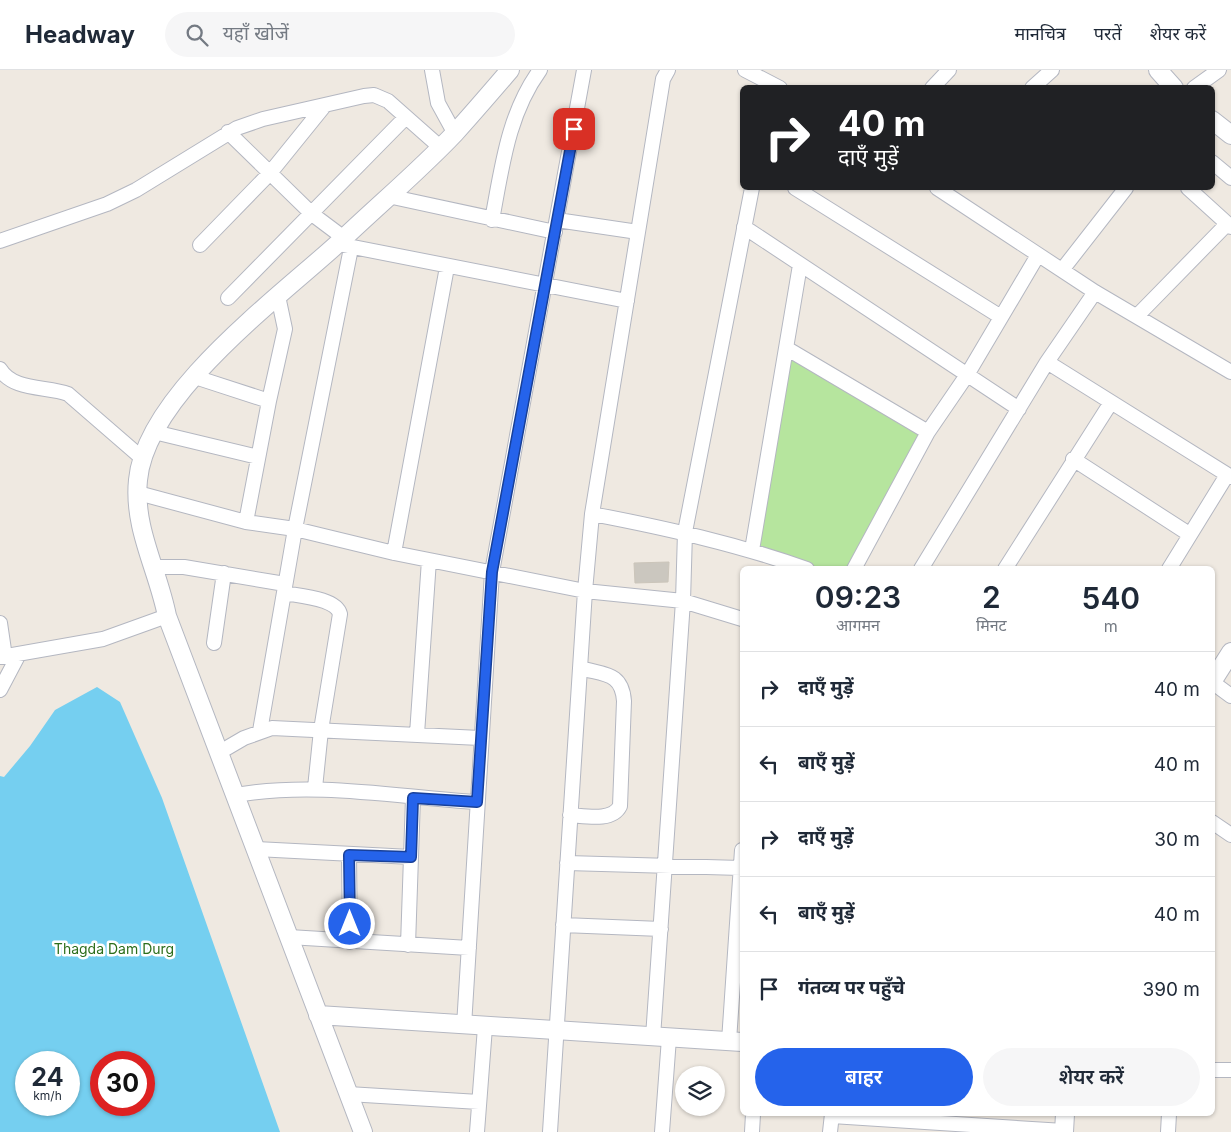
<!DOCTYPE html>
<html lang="hi">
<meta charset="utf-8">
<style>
:root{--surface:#fff;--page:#f6f6f7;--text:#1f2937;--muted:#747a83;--line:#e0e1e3;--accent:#2563eb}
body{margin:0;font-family:Inter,"Noto Sans Devanagari",sans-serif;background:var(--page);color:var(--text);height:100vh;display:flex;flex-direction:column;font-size:19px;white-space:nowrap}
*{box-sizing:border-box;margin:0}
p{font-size:16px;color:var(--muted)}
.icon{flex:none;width:28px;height:28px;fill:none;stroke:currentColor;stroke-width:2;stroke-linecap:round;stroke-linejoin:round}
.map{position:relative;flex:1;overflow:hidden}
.sheet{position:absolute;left:740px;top:496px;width:475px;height:550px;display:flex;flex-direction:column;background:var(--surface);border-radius:8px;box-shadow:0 1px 4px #0004}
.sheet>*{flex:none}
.top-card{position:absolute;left:740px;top:15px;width:475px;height:105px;border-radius:8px;box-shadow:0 1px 4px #0004;background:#202124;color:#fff;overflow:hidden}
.tools{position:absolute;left:675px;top:996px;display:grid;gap:10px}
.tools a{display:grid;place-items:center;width:50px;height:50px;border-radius:50%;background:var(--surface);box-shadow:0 1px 4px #0004;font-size:25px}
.speed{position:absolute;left:15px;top:981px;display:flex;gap:10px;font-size:25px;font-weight:700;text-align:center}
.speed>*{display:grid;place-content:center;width:65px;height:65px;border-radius:50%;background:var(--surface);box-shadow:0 1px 4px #0004;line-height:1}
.speed small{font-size:12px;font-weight:400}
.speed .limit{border:8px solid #d22;background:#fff;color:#111}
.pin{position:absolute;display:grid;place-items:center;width:42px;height:42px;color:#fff;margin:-21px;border-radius:10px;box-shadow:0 2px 8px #0006}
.me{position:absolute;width:55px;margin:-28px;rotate:0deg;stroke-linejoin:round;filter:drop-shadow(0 0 4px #0008)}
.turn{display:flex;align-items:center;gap:18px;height:105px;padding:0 15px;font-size:22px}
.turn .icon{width:65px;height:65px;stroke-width:2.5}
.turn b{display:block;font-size:35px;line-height:42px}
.eta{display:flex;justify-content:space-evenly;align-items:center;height:85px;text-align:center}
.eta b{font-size:30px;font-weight:600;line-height:35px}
.cta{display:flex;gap:10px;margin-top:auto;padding:10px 15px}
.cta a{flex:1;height:58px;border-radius:30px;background:var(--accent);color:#fff;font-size:20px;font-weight:600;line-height:58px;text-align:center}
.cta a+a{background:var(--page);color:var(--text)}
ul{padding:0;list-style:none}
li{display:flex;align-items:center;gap:15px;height:75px;padding:0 15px;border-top:1px solid var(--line)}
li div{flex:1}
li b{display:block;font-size:19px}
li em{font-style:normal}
header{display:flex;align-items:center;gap:30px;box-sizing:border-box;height:70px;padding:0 25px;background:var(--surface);border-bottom:1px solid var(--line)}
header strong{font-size:24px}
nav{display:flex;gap:28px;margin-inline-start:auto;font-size:18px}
.search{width:350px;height:45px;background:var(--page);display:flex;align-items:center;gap:12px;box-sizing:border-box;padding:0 18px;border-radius:28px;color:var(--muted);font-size:19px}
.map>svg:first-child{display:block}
</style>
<header>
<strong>Headway</strong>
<div class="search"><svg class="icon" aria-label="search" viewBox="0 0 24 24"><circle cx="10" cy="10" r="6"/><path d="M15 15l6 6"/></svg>यहाँ खोजें</div>
<nav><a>मानचित्र</a><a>परतें</a><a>शेयर करें</a></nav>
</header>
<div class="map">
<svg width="1231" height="1062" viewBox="0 0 1231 1062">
<rect width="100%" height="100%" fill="#efe9e1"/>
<!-- green -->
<path fill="#b6e59e" d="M786,278L928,362L854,499H807L752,480Z"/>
<!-- water -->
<path fill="#75cff0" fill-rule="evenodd" d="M97,617L120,632L162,728L280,1062H0V706L4,707L30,676L55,640ZM26,992H69V1035H26ZM101,992H144V1035H101Z"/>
<!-- building -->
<path fill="#cbc7bf" stroke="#cbc5ba" d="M669,492L668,512L635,513L634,493Z"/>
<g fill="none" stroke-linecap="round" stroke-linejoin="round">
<defs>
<path id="minor" d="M432,0L438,33L455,64
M745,0L780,18
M932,18L949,0
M1032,18L1052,0
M1194,18L1219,0
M228,62L312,144L344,168
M1212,92L1231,108
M795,118L1001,247
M937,118L1095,222L1231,302
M1188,118L1231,157
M388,126L555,162
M492,150C502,97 508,44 540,0
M557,150L638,162
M744,157L1019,339
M0,171L107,134L136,120L237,58L263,49L364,26L374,25L388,31L440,77
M200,175L270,103L325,35
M343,175L627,231
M1062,200L1126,118
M228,228L405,48
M1137,246L1227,154
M786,278L928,362
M1047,292L1231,407
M0,299C13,321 47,316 68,324L143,389
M195,307L269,331
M154,362L258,387
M1073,389L1189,464
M138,423L246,452L295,459L394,483L585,521L683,531L742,549
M592,444C665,458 737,474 807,499
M246,452L269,331L285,259L278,226
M752,480L800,195
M394,483L447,197
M152,497H184L285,514
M854,499L928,362L967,305L1038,185
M921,499L1047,292L1095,222
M1005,499L1110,334
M1169,499L1227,405
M284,523C299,526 336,528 340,544L321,660L315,718
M0,553L5,587
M214,573L224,503
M0,587L103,569L167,546
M1212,612L1231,626
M0,620L19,584
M260,661L295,459L351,178
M417,664L429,490
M220,682L244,668L272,658L480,668
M236,725C315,711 397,727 477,732
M570,745C585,746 612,752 620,736L624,631C622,602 604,605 580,598
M1212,752L1231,765
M256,779L411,787
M349,785L350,872
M567,793L741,798
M563,855L661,859
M289,867L469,878
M408,875L413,728
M464,956L492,502L584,0
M653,967L683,531L685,462L752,118
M729,971L742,780
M1212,1000H1231
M348,1024L479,1032
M832,1046L1064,1061
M477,1062L485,957
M550,1062L585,521L592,444L663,9L668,0
M662,1062L669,968
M752,1062L753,1044
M830,1062L832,1044
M1168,1062L1169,1044"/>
<path id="tertiary" d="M1158,0L1174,18
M1212,50L1231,65
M1212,612L1231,582
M318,945L742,972
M363,1062L167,546C158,500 133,458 138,410C146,323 284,224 345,167C382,132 421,99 455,63C474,42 492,21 510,0
M1064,1062L1065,1044"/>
</defs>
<!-- minor casing -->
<use href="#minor" stroke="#b4b7c1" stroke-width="16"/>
<!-- tertiary casing -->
<use href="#tertiary" stroke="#b4b7c1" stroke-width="20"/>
<!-- minor -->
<use href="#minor" stroke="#fff" stroke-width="14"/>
<!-- tertiary -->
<use href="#tertiary" stroke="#fff" stroke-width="18"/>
</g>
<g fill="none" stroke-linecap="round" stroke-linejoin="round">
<defs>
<path id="route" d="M350,854L349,785L411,787L413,728L477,732L492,502L574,59"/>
</defs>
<!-- route casing -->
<use href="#route" stroke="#184099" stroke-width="12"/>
<!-- route -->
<use href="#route" stroke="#2563eb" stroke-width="9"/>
</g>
<g text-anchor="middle" stroke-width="5" stroke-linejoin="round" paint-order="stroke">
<!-- park labels -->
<g font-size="14" fill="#2c6e1b" stroke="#fff">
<text x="114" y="884">Thagda Dam Durg</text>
</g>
</g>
</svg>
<div class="tools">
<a><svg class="icon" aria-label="layers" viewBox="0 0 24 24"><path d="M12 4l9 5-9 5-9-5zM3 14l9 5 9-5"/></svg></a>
</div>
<div class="speed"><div>24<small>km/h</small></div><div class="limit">30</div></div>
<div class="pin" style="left:574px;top:59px;background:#d93025"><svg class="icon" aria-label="arrive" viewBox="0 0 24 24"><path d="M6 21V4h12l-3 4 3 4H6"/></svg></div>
<svg class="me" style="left:350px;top:854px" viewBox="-20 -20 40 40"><circle r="17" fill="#2563eb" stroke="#fff" stroke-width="3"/><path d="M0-11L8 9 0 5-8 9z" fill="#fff"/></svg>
<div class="top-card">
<div class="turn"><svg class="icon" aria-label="right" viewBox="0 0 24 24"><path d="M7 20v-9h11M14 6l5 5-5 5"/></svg><div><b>40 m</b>दाएँ मुड़ें</div></div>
</div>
<section class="sheet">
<div class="eta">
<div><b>09:23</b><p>आगमन</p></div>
<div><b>2</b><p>मिनट</p></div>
<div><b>540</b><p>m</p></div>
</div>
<ul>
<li><svg class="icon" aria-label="right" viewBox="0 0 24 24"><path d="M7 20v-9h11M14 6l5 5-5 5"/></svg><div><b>दाएँ मुड़ें</b></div><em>40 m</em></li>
<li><svg class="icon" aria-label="left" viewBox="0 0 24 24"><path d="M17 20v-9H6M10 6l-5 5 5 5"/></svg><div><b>बाएँ मुड़ें</b></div><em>40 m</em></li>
<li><svg class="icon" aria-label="right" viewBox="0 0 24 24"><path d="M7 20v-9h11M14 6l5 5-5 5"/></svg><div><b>दाएँ मुड़ें</b></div><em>30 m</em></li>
<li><svg class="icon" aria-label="left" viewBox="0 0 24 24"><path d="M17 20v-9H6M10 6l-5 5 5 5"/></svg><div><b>बाएँ मुड़ें</b></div><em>40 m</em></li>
<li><svg class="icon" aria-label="arrive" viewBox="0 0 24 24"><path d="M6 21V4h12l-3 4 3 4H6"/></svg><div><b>गंतव्य पर पहुँचे</b></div><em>390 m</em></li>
</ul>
<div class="cta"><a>बाहर</a><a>शेयर करें</a></div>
</section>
</div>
